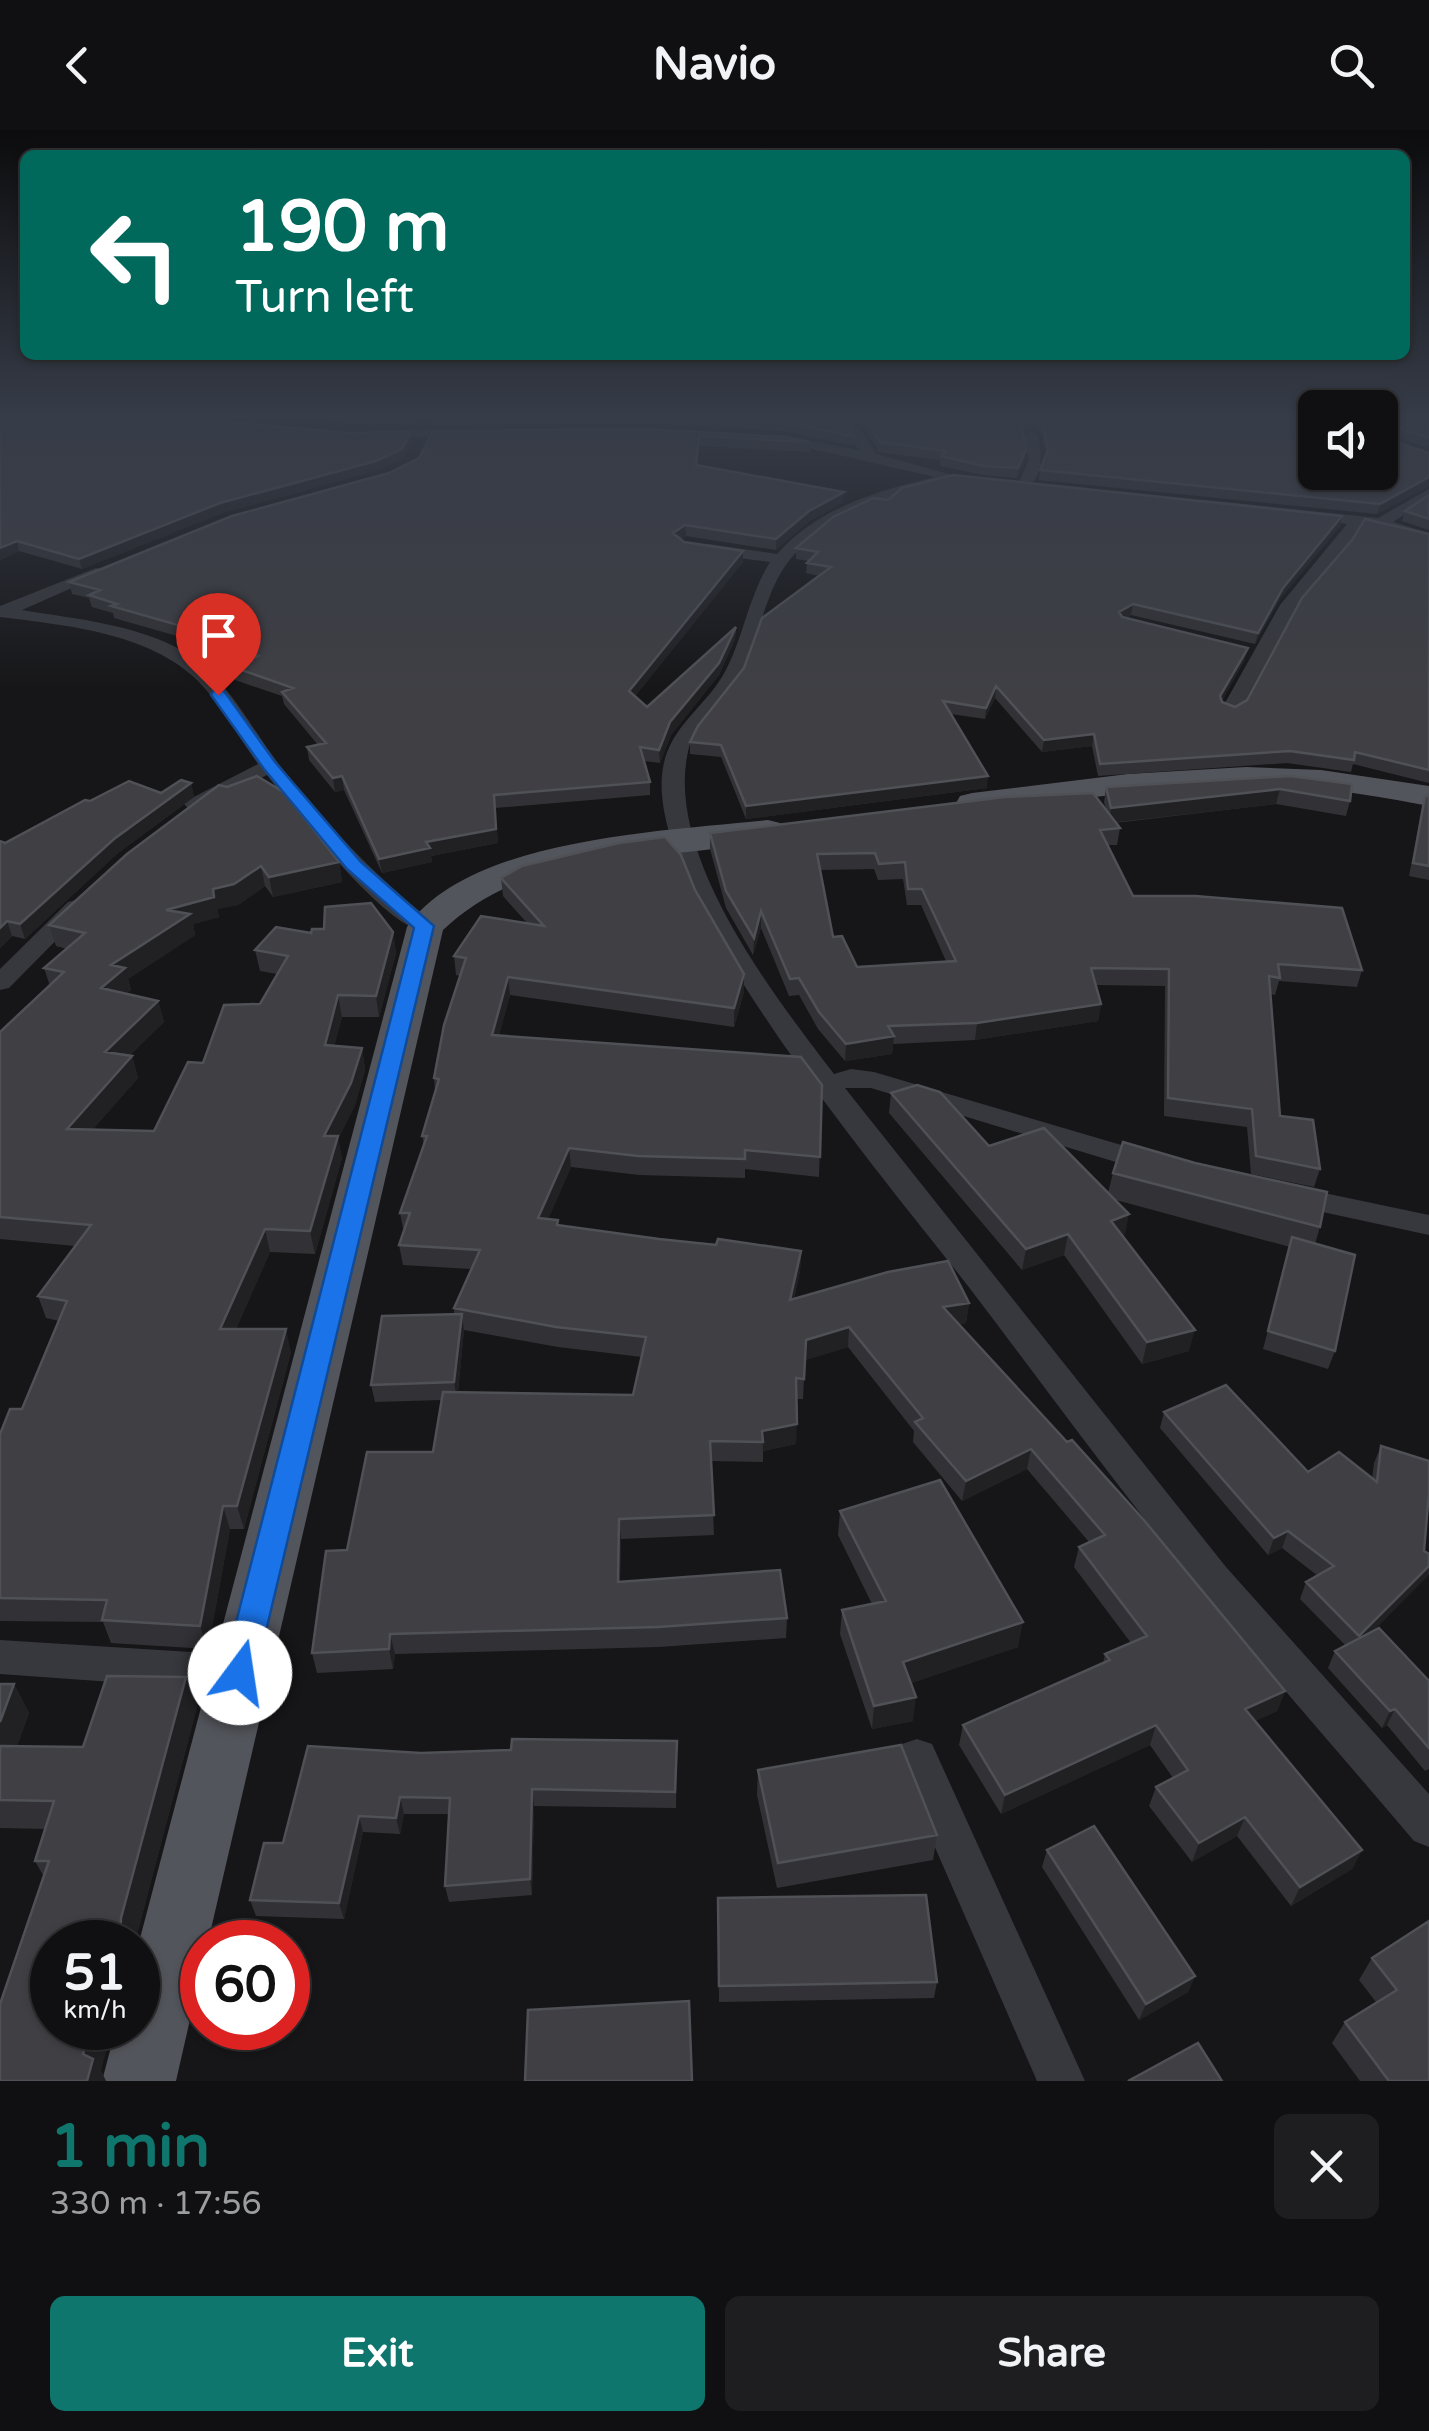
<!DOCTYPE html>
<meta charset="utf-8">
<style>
:root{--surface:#101012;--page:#1e1e20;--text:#f1f3f6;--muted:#9c9d9f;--line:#303032;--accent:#0f766e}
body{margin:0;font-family:"Varela Round",sans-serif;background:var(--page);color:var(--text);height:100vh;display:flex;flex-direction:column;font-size:38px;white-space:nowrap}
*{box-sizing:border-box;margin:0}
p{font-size:32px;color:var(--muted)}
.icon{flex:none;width:55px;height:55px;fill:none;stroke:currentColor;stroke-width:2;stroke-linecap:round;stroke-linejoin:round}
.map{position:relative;height:1951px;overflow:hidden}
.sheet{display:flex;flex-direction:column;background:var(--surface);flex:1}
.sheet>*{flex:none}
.banner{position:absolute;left:20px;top:20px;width:1390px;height:210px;border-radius:15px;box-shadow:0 2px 8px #0004,0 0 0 2px var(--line);background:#00695c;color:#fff;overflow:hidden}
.fabs{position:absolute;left:1298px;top:260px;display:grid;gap:20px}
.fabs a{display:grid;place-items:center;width:100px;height:100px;border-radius:15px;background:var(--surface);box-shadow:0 2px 8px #0004,0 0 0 2px var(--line);font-size:50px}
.speed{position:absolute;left:30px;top:1790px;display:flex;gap:20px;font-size:50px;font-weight:700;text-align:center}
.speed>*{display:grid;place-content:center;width:130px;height:130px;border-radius:50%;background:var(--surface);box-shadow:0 2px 8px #0004,0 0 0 2px var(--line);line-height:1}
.speed small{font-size:25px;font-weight:400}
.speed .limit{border:15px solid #d22;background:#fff;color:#111}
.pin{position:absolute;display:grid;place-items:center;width:85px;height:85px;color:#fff;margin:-102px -42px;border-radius:50% 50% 50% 0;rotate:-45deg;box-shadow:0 0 10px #0007}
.pin .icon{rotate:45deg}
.me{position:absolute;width:110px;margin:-55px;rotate:14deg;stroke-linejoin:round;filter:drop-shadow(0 0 8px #0008)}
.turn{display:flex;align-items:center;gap:35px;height:210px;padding:0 50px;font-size:45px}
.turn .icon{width:130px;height:130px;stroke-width:2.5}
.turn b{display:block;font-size:70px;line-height:85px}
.round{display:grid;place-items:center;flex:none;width:105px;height:105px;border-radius:15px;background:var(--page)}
.headline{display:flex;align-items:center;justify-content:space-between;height:170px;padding:0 50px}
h1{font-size:60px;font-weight:700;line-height:75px;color:var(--accent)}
.button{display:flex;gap:20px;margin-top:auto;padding:20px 50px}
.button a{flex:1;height:115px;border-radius:15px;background:var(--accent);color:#fff;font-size:40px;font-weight:700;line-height:115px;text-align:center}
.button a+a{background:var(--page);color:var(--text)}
header{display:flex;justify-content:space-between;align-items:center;height:130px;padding:0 50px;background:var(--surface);font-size:45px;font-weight:700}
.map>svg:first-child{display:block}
</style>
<header><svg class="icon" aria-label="back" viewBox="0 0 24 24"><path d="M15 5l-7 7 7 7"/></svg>Navio<svg class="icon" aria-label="search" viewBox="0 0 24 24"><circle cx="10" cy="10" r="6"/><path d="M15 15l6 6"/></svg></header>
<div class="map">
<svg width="1429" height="1951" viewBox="0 0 1429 1951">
<rect width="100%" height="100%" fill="#161618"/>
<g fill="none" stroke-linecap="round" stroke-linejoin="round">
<!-- street -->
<path fill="#37383d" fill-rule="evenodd" d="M832,289H847L861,300L876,324L952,345C915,370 857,372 816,404C764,444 768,487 743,541C730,568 698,586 690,614C659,719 773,864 834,944L851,939L874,942L1162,1027L1166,1034L1162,1041L1152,1043L871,958H845L1226,1437L1429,1664V1717L1414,1711C1343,1627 1270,1545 1201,1460C1120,1361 1045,1257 968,1156C887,1051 650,774 662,645C666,600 700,582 722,547C743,512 747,469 770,432L708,424L700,419L708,414L777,424C818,378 876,361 935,347L765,308L772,304L860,320Z
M377,300H469L476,304L469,308L372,307V301Z
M1031,301L1038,305C1042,325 1044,348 1024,360L1017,356L1029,330L1024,305Z
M1429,359V369L1393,392L1429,403V413L1361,395L1347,418L1296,477L1238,584H1224L1221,580L1280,475L1347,394L1211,377L1204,373L1206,370L1378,388Z
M96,438L110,441L22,480C75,489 137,494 185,522C227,548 249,595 278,633C324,692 374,746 433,792L437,797L433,802C395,812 291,677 267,645L202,678H188L184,674L188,670L258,634C238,606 222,576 198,551C150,503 65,495 0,487V476Z
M76,770L84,772L88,777L84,782L9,858L0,860V839L68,772Z
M1291,1056L1429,1085V1105L1281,1073L1276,1066L1281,1059Z
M0,1510L239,1525L253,1530L259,1543L253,1556L239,1561L0,1544Z
M917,1609L932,1614L1085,1951H1037L896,1628L902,1614Z"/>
<!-- primary -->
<path fill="#53555c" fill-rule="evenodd" d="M1246,637L1321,640L1429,656V676C1386,668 1343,660 1300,657C1190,651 1081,669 972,683L960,680L956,673L960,666L972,663L1128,644Z
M768,690L780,693L785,700L780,707C664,736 536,712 443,800L208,1812H202V1837L176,1951H102L116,1898H138V1816L407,797C469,707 668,701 768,690Z"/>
</g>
<!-- wall -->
<path fill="#323236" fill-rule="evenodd" d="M0,289L349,303L411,302L412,311L403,328L378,340L222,383L82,439L19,421L0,430Z
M252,289H418L415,295Z
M434,289H837L854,307L853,316L785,301L646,293L435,295Z
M852,289H1429V318L1381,302V307L1429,323V356L1377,384L1039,350L1040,340L1046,325L1042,304L1033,298L1023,302L1025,330L1017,348L983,345L940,336V330L879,322L864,298Z
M646,299L810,312V322L699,316L697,335L843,372L808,392L776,420L686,406L681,409L684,412L743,432L635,566L647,577L736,497L735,509L719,545L671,605L660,633L644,631L650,652V665L495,678L498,713L431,726L432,732L382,743L344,660L335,662L309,630L307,617L318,615L284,574L282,566L235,550L233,537L243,533L213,523L212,516L114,488L113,483L92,477L89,468L72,464L69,452Z
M1429,365V400L1402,391L1405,381Z
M888,370L1342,386L1340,396L1280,469L1255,514L1131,485L1127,488L1245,529L1222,571L1235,577L1247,570L1429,404V653L1353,634L1351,642L1287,633L1098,646L1092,616L1042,622L995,568L985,589L951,584L987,658L746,689L721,627L690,624V612L820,446L806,443L807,433L809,431L796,429V418Z
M1290,646L1350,671L1346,686L1276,674L1115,693L1120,698L1117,715H1108L1133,766L1362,840L1357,857L1279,851L1275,865L1270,864L1280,986L1320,1039L1314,1057L1251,1044L1247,997L1164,986L1165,856L1096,855L1101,874L1098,891L975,910L893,914L892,924L845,931L818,899L799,865L789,866L761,798L753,825L726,778L710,719V703L1106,680L1104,672L1106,657ZM874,739L878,750L903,749L907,775H921L946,831L857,837L833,807L820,740Z
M191,653L194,667L118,723L25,809L12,806L0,818L5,713L90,671L161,663Z
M1429,665V750L1409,746L1422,679L1425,666Z
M127,724L339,732L342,752L273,767L265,756L238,775L217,779L219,787L193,794L195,805L128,849L131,860L126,864L158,871L164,892L129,926H132L138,948L93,999L154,1001L203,933L260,874L277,844L260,841L255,820L311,803L393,802L396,823L379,887H342L334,916L362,918L365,940L355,975L338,1009L342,1028L315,1124L270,1122L236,1199L291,1222L244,1399H230L208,1519L111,1513L103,1492L0,1491V1304L22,1279L59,1191L46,1188L38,1166L75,1116L0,1109V902L50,856L44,838L67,819L56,816L49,795Z
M501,748L695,760L744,862L734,897L510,865L499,905L822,955L819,1047L745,1039V1048L639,1045L571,1037L548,1089L559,1095L659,1109L801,1121L800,1141L794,1169L969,1173L966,1193L959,1194L1285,1561L1277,1581L1255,1591L1362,1720L1352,1739L1291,1776L1237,1706L1192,1732L1149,1676L1156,1657L1173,1648L1150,1615L1001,1684L959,1615L963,1595L1103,1534L1105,1524L1131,1513L1074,1437L1079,1417L1089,1412L1027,1339L962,1371L913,1312L914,1301L848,1217L805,1230L803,1269H796V1314L763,1321V1332L711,1331L714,1405L621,1409L620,1451L787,1488L786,1508L659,1517L395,1524L393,1539L317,1543L312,1523L347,1420L433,1322L442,1270L375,1272L371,1255L454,1184V1178L471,1139L403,1135L399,1115L404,1103L400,1083L424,1015L422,1006L435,961L434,948L460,846L456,845L454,826L527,793L503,766ZM464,1200L558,1217L642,1227L633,1265L458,1262Z
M891,963L989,1016L1108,1063L1113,1043L1320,1097L1315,1114L1335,1221L1328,1239L1263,1219L1290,1117L1116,1070L1125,1105L1123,1106L1189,1221L1142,1234L1064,1125L1022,1140L889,983Z
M1164,1282L1308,1342L1372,1349L1374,1333L1381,1316L1424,1421L1429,1424V1444L1374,1500L1429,1551V1639L1425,1641L1387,1595L1382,1598L1328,1538L1335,1521L1346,1516L1300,1469L1306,1452L1318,1446L1282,1418L1268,1425L1160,1298Z
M840,1381L1018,1517L911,1553L913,1591L872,1599L840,1504L842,1480L872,1474L838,1405Z
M0,1554H14L29,1583L17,1616L83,1617L197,1577L135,1812H52L101,1941L106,1951H0L44,1747L35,1731L45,1699L0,1698Z
M677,1611L676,1678L534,1676L532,1765L449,1772L445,1756L449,1684H404L400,1704L363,1702L344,1789L256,1786L250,1770L283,1713L421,1623Z
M758,1640L937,1705L933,1730L777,1758L757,1665Z
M1047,1720L1195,1846L1188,1862L1139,1890L1042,1737Z
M718,1768L937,1852L934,1868L719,1872Z
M1429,1791V1951H1360L1332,1913L1345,1892L1376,1872L1359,1850L1372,1828Z"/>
<!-- shaded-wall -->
<path fill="#212124" d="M1034,289L1033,298L1021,303L1022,294Z
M411,302L412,311L403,328L378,340L222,383L82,439L79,429L220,373Z
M1026,320L1025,330L1017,348L1018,338Z
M1429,347V356L1377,384L1380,374Z
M844,362L843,372L808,392L776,420V409L809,381Z
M1342,386L1340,396L1280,469L1255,514L1258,503L1283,458Z
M685,395L686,406L673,414V403Z
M17,411L19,421L0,430V418Z
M743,421V432L630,573L629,561Z
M1133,474L1131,485L1117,493L1119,482Z
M736,497L735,509L719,545L671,605L660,633L659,620L670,592Z
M1248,518L1245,529L1218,578L1220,566Z
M996,556L995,568L985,589L986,578Z
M1094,604L1092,616L1042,622L1044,610Z
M342,646L344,660L335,662L333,648Z
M988,646L987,658L746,689V676Z
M191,653L194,667L118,723L25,809L20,794L114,709Z
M1280,659L1276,674L1109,693L1111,678Z
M494,665L498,713L431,726L432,732L382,743L379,729L426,712Z
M339,732L342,752L273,767L269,747Z
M261,736L265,756L238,775L217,779L219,787L193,794L195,805L128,849L131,860L107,880L101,858L111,835L166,780Z
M761,781V798L753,825L754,808Z
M7,791L12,806L0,818V798Z
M393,802L396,823L379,887L376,866Z
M744,844V862L734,897V878Z
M508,847L510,865L494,924L492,905Z
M338,865L342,887L329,937L325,915Z
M158,871L164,892L111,943L105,922Z
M1101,874L1098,891L975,910L977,893Z
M894,906L892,924L845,931L846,914Z
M362,918L365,940L355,975L338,1009L342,1028L315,1124L310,1101L324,1006Z
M132,926L138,948L74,1021L67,999Z
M569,1018L571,1037L540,1108L538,1088Z
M1129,1084L1125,1105L1107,1112L1111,1091Z
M265,1099L270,1122L226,1222L220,1199Z
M1068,1104L1064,1125L1022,1140L1026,1119Z
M801,1121L800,1141L789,1190L790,1170Z
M969,1173L966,1193L940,1197L943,1177Z
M462,1184L464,1201L457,1270L454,1252Z
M849,1197L848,1217L805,1230L806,1210Z
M286,1199L291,1222L244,1399L237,1376Z
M1195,1200L1189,1221L1142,1234L1147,1212Z
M797,1294L796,1314L763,1321L762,1301Z
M1031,1319L1027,1339L962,1371L966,1351Z
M223,1376L230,1399L208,1519L200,1496Z
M619,1389L621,1409L619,1472L618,1452Z
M1288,1401L1282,1418L1268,1425L1274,1408Z
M1429,1436L1428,1446L1352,1522L1359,1506Z
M1023,1492L1018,1517L900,1557L903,1532Z
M390,1504L395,1524L393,1539L389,1519Z
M186,1547L197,1577L135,1812H120L121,1788Z
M14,1554L29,1583L7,1644L0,1632V1592Z
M1285,1561L1277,1581L1238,1599L1245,1579Z
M916,1567L913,1591L872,1599L874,1576Z
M1395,1579L1387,1595L1382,1598L1390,1581Z
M1156,1595L1150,1615L1001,1684L1005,1665Z
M532,1659L534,1676L532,1765L530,1749Z
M400,1667L404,1684L400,1704L396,1688Z
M359,1686L363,1702L344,1789L339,1773Z
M1245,1687L1237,1706L1192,1732L1199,1713Z
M1362,1720L1352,1739L1291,1776L1300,1757Z
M1195,1846L1188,1862L1139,1890L1146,1874Z
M90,1898H112L101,1941L106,1951H87L83,1924Z"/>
<!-- building -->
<path fill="#3f3f44" stroke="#4f5156" stroke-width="2.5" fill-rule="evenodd" d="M0,289H192L349,303L411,302L402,319L376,331L220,373L79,429L17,411L0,418Z
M725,289H837L854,307L785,292Z
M865,289H864H1034L1022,294L1026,320L1018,338L984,336L941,326L946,321L880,312Z
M1034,289H1315V342H1380V289H1429V308L1380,292L1381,307L1429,323V347L1380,374L1040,340L1048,320L1043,295Z
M646,299L785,307L810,312L699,306L696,335L844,362L809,381L776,409L685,395L673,403L684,412L743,421L629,561L647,577L736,497L719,533L670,592L659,620L640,617L650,652L494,665L496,699L426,712L430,718L379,729L342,646L333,648L307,617L326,613L282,562L293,558L233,537L258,526L211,511L220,507L111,476L117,474L89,465L100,460L69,452L232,386L389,343L419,328L433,301Z
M953,345L1342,386L1283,458L1258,503L1133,474L1119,482L1122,487L1248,518L1220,566L1222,572L1235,577L1247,570L1302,468L1352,410L1365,389L1429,404V640L1355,622L1354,630L1290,621L1100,634L1094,604L1044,610L996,556L986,578L943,571L988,646L746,676L721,615L690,612L698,596L744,538L762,488L831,437L807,433L818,422L796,418L833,387L873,368L888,370L902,358Z
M1429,365V389L1405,381Z
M257,646L285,663L339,732L269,747L261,736L234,754L213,759L214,767L166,780L190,784L111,835L125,838L101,858L158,871L105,922L132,926L67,999L154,1001L188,932L203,933L224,875L260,874L288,826L255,820L276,797L311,803L312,799H324L325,777L371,773L393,802L376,866L338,865L325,915L362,918L351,953L324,1006H338L310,1101L265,1099L220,1199H286L237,1376H223L200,1496L102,1490L107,1470L0,1468V1304L10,1279H22L67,1171L38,1166L91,1095L0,1087V902L64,842L44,838L85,803L49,795L127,724L219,655L227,657Z
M1290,646L1352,654L1350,671L1280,659L1111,678L1106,657Z
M181,650L191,653L114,709L20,794L7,791L0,798V711L5,713L85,670L90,671L129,651L161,663Z
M1093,663L1120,698L1100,700L1133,766H1195L1342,778L1362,840L1278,834L1280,848L1269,846L1280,986L1313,990L1320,1039L1256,1026L1252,979L1168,968L1169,839L1091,838L1101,874L977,893L888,896L894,906L846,914L819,882L799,848L790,849L761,781L754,808L726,761L710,703L1005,667ZM875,723L879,734L905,732L908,759H922L956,831L857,837L842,806L833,807L817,724Z
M1429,665V736L1413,733L1425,666Z
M665,707L681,725L695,760L744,844L734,878L508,847L492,905L801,927L822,955L820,1027L745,1020V1029L638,1026L569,1018L538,1088L558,1090L557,1095L659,1109L716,1115L718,1109L801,1121L790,1170L888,1142L948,1131L969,1173L943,1177L1067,1312L1072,1310L1143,1389L1285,1561L1245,1579L1362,1720L1300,1757L1245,1687L1199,1713L1156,1657L1188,1640L1156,1595L1005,1665L963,1595L1110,1530L1105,1524L1147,1506L1079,1417L1105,1405L1031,1319L966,1351L915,1292L923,1288L849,1197L806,1210L804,1249L796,1248L797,1294L762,1301L763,1312L710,1311L714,1385L619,1389L618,1452L780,1440L787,1488L658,1497L390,1504L389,1519L312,1523L326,1421L347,1420L367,1322H433L443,1262L633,1265L646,1207L556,1197L454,1178L480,1120L399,1115L410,1083H400L427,1006H422L439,949L434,948L444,895L466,828L454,826L481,786L544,796L501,748L522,736L619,713Z
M917,955L940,962L989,1016L1044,998L1129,1084L1111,1091L1195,1200L1147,1212L1068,1104L1026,1119L891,963Z
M1123,1012L1195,1033L1327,1062L1320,1097L1113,1043Z
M1292,1107L1355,1125L1335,1221L1268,1201Z
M462,1184L454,1252L371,1255L382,1186Z
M1226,1255L1308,1342L1339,1322L1377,1352L1381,1316L1429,1331V1362L1424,1421L1429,1424V1436L1359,1506L1306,1452L1334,1436L1288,1401L1274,1408L1164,1282Z
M940,1350L1023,1492L903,1532L916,1567L874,1576L842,1480L886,1471L840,1381Z
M1379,1498L1429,1551V1618L1395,1579L1390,1581L1335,1521Z
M107,1546L186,1547L121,1788L120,1812H52V1898H90L83,1924L93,1929L87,1951H0V1874L49,1731H35L54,1671L0,1670V1616L83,1617Z
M0,1554H14L0,1592Z
M512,1609L677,1611L675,1662L532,1659L530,1749L445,1756L450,1668L400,1667L396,1688L359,1686L339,1773L250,1770L264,1713H283L308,1616L421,1623L511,1620Z
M901,1615L937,1705L778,1733L758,1640Z
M1094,1696L1195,1846L1146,1874L1047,1720Z
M926,1765L937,1852L719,1856L718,1768Z
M1429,1791V1951H1389L1345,1892L1397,1860L1372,1828Z
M689,1871L692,1951H525L528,1880Z
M1198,1913L1222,1951H1128Z"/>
<!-- sky -->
<linearGradient id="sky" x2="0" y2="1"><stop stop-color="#0c0c0d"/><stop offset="0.51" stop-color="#363c48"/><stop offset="1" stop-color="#363c48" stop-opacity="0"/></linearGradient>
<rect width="1429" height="562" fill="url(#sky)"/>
<!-- route -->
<path fill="#1a73e8" stroke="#114b97" stroke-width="2.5" d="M213,561H224L275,632L361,732L434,796L256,1543L251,1553L240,1557L228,1553L223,1543L414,798L347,739L264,639L211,565Z"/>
</svg>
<div class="fabs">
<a><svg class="icon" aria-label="sound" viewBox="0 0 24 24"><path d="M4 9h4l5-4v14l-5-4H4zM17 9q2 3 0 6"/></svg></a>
</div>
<div class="speed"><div>51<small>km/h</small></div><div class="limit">60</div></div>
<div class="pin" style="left:218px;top:565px;background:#d93025"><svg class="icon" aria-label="arrive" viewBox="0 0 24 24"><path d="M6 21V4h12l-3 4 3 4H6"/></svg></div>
<svg class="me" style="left:240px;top:1543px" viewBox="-20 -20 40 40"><circle r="19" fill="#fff"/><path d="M0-13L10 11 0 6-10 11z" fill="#1a73e8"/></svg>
<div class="banner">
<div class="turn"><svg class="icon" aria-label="left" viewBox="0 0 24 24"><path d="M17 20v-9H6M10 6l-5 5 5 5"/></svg><div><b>190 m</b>Turn left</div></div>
</div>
</div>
<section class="sheet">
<div class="headline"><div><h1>1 min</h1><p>330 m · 17:56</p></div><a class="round"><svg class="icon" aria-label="close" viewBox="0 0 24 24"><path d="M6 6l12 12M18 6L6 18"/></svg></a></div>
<div class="button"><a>Exit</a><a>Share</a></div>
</section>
